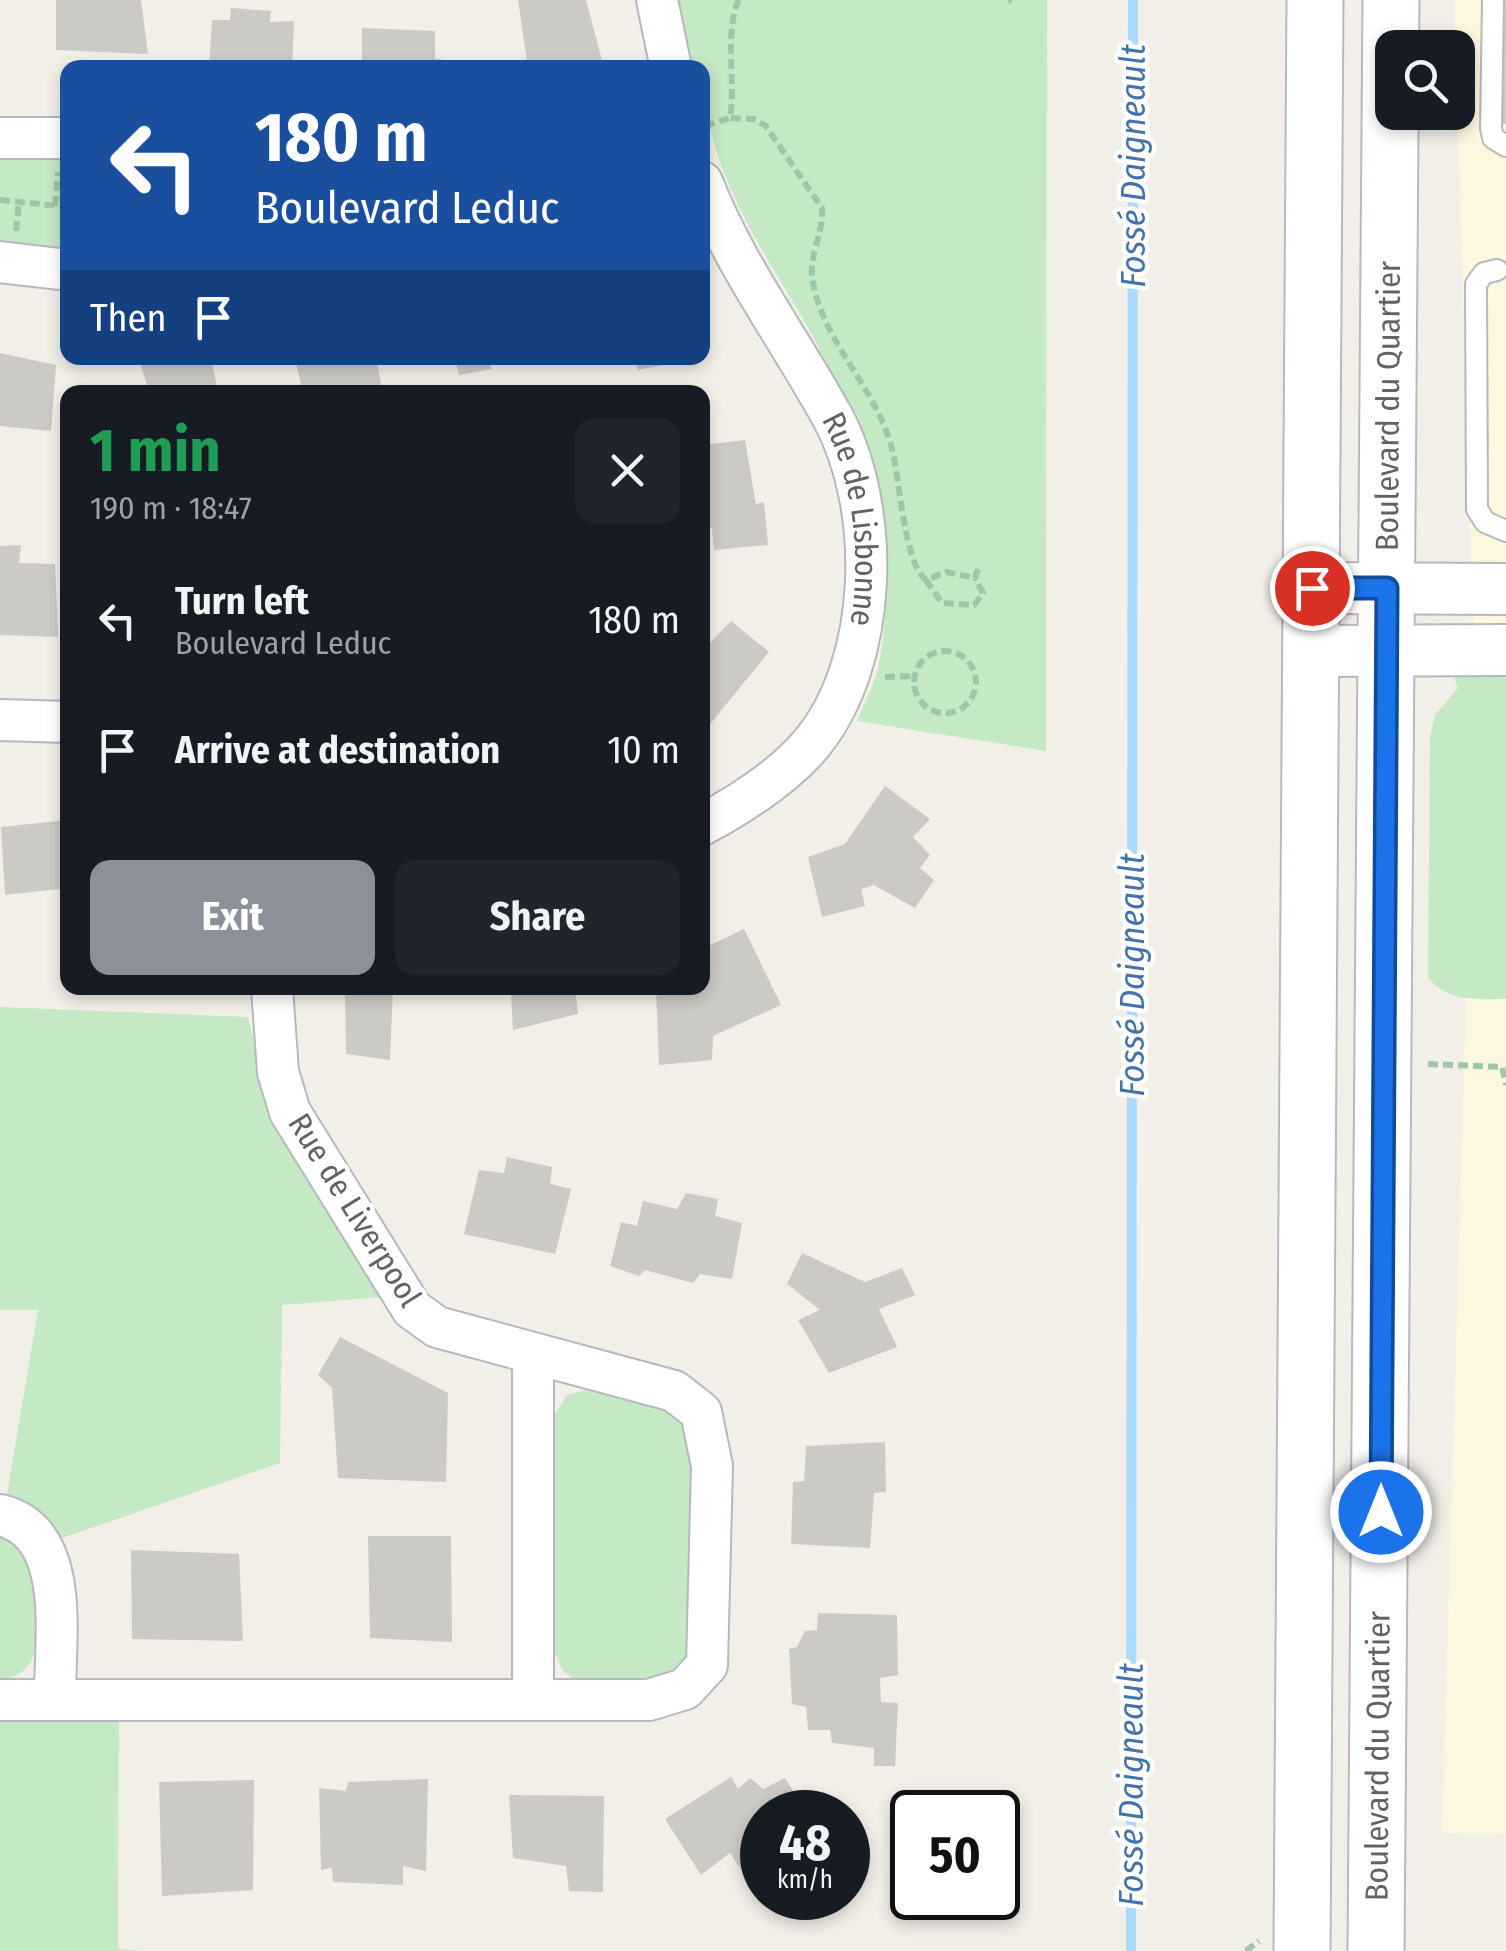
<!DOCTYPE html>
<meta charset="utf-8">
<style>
:root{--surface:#171b24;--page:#20242c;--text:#f1f3f6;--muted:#9ea1a6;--accent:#8c9099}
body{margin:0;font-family:"Fira Sans Condensed",sans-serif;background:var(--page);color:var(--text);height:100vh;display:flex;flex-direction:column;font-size:38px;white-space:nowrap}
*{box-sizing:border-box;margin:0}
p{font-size:32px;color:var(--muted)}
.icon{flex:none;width:55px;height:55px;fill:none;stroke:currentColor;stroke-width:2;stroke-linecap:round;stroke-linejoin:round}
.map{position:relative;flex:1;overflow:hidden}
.drawer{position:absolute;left:60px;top:385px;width:650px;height:610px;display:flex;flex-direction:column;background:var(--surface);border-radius:20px;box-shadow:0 5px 15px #0003}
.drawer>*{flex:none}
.banner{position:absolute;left:60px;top:60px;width:650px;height:305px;border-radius:20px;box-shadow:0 5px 15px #0003;background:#1a4fa0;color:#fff;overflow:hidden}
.buttons{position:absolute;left:1375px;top:30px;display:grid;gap:20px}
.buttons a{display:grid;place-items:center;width:100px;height:100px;border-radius:20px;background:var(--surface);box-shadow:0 5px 15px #0003;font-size:50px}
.speed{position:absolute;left:740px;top:1790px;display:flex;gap:20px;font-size:50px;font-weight:700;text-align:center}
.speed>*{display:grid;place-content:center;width:130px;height:130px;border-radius:50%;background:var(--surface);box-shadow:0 5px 15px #0003;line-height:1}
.speed small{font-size:25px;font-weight:400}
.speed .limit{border:5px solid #111;border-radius:15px;background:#fff;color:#111}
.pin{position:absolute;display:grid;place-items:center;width:85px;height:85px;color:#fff;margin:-42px;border:5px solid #fff;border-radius:50%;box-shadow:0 2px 10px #0007}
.me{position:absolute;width:110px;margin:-55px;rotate:0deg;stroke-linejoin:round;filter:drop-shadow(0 0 8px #0008)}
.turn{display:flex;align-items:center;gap:35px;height:210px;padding:0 30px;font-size:45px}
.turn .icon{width:130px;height:130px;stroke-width:2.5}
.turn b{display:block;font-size:70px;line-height:85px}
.then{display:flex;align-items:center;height:95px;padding:0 30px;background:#0003;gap:20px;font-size:38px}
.round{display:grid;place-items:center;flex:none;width:105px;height:105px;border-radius:20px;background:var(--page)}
.overview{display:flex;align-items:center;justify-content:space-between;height:170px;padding:0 30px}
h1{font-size:60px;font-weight:700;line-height:75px;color:#1e9e55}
.primary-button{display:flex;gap:20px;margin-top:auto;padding:20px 30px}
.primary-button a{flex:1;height:115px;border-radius:20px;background:var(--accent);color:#fff;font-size:40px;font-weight:700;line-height:115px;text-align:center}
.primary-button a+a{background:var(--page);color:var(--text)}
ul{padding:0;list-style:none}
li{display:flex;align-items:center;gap:30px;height:130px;padding:0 30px}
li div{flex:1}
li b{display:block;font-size:38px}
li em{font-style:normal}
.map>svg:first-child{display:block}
</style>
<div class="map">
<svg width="1506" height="1951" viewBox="0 0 1506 1951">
<rect width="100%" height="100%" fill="#f1efe8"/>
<!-- commercial -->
<path fill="#fef7e0" d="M1454,0H1506V1834L1442,1833L1475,688Z"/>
<!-- green -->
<path fill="#c5e8c5" d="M678,0H1047L1046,751L857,721C864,703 875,683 879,664C888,623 890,531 880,490C869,448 825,356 802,317C756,240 703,160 702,68L691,67L678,17Z
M38,156L67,159V249L0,242V158Z
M1506,666V999C1476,999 1448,1003 1428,977L1430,737L1435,715L1458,688L1454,678Z
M0,1007L248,1017L269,1104L382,1297L282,1305L280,1463L62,1538L36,1510L7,1494L38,1310H0Z
M594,1388L677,1413L693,1437V1640L688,1662L660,1682L574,1679L563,1671L552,1647L553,1417L567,1395Z
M0,1535C40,1545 51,1639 27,1667C19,1676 11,1678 0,1682Z
M0,1717H119L118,1949L142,1951H0Z"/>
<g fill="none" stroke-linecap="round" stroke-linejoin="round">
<!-- stream -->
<path stroke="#aadaff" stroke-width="10" d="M1131,1951L1133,0"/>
</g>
<!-- building -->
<path fill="#cccac5" d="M56,0H141L148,54L56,50Z
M518,0H586L604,68H528Z
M1499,0H1506V124H1499Z
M231,8L271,11L270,22L294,21L292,68H209L212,20H230Z
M362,28L435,31V59H441V68H362Z
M0,353L56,365L51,431L0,426Z
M211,358L218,392H149L139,359Z
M295,358H376L383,392H303Z
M455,358H486L492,369L459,375Z
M635,358H691V359L638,370Z
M745,440L756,504L764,502L768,545L714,550L712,528H702V445Z
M21,545L19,563L55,564L58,637L0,635V546Z
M731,621L769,652L702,734V642L708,645Z
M885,786L930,819L913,837L930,855L920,868L934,880L915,908L874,885L861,889L865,906L822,917L808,857L845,844Z
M68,820V888L5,895L1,827Z
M744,929L781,1005L713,1036L712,1060L659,1065L656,988H702V949Z
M345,988H393L390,1060L346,1054Z
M499,988H575L578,1014L513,1030L511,993Z
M507,1157L552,1167L550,1184L571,1189L555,1254L464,1234L479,1170L504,1173Z
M686,1193L718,1199L715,1216L742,1223L732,1279L700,1274L693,1283L645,1270L639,1276L610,1266L621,1222L637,1226L643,1201L677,1209Z
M802,1253L865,1282L902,1268L915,1295L879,1309L897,1347L829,1373L798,1320L820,1310L787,1284Z
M340,1337L448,1393L446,1482L338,1478L332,1388L318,1375Z
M885,1442L886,1492L874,1493L870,1548L791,1544L793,1482L804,1481L806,1446Z
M368,1536H451L452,1642L370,1638Z
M131,1550L239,1554L243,1641L132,1639Z
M818,1613L897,1615L898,1675L880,1678L881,1702L898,1703L895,1766H874V1748L832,1743L830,1730H808L806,1707L792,1704L789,1649L797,1647L805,1631L817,1630Z
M731,1777L738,1789L750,1778L763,1789L785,1778L806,1812H762V1876L750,1884L730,1853L701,1875L665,1819Z
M428,1779L426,1871L403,1866V1885L333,1882L332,1868L321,1870L319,1788L346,1791L348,1782Z
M254,1780L253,1890L162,1896L159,1782Z
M509,1795L604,1796L603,1892L569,1891L566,1866L513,1858Z"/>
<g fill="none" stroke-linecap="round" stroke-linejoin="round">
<defs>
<path id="service" d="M1493,0L1491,128L1493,138L1506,146
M1497,270L1484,273L1476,284L1477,509L1485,522L1506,531"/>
<g id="minor">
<path d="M657,0L671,68"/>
<path d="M0,138H68"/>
<path id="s1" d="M702,182C734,265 789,338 832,416C882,508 879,661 812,743C784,777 741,804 702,825"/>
<path d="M0,262L68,270"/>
<path d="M0,720L68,722"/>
<path d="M533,1354V1700"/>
<path d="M0,1515C74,1533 54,1641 55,1700H0"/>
<path d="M55,1700H649L685,1689L707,1665L712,1466L701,1412L674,1391L437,1327L412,1309L290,1112L278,1072L272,988"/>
</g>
<path id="tertiary" d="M1312,588L1506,589
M1311,651L1506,650"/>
<g id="secondary">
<path d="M1302,1951L1315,0"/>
<path id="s2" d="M1376,1951L1391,0"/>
</g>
</defs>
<!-- service casing -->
<use href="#service" stroke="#b5b8bc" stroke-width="24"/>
<!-- minor casing -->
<use href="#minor" stroke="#b5b8bc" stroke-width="44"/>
<!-- tertiary casing -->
<use href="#tertiary" stroke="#b5b8bc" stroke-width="54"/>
<!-- secondary casing -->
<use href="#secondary" stroke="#b6babf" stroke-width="59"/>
<!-- path -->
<path stroke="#9cc7a9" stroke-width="6" stroke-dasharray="10 5" stroke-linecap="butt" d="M739,0C724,28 736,82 730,118L753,119L765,125L822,208C824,233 807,259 813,283C825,345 877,389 892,449C900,479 904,564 926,580L946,572L975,578L978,569
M1009,0L1012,1
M705,126L730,118
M0,200L68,207
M55,206L58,172
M16,231L19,203
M926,580L942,603L974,605L983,593L975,578
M914 682a31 31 0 1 1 62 0a31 31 0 1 1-62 0Z
M885,677L914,676
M1428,1064L1502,1067L1506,1085
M1246,1951L1259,1941"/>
<!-- service -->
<use href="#service" stroke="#fff" stroke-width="20"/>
<!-- minor -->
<use href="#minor" stroke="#fff" stroke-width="40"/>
<!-- tertiary -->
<use href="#tertiary" stroke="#fff" stroke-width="50"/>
<!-- secondary -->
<use href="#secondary" stroke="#fff" stroke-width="55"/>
</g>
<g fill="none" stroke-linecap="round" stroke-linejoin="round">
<defs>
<path id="route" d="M1312,588H1387L1381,1512"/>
</defs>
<!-- route casing -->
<use href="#route" stroke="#114b97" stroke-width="25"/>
<!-- route -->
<use href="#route" stroke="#1a73e8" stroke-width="18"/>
</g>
<g text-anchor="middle" stroke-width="9" stroke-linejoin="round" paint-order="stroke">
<!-- street labels -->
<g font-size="32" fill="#5f6368" stroke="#fff">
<text dy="11" stroke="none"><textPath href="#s2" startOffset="1545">Boulevard du Quartier</textPath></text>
<text dy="11" stroke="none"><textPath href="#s1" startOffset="375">Rue de Lisbonne</textPath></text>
<text transform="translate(355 1210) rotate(58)" y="11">Rue de Liverpool</text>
<text dy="11" stroke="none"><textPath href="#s2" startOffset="195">Boulevard du Quartier</textPath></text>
</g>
<!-- water labels -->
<g font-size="35" font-style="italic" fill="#4174aa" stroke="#fff">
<text transform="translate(1133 166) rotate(-90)" y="12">Fossé Daigneault</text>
<text transform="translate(1132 975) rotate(-90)" y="12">Fossé Daigneault</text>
<text transform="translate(1131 1785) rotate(-90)" y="12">Fossé Daigneault</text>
</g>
</g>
</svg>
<div class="buttons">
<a><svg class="icon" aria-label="search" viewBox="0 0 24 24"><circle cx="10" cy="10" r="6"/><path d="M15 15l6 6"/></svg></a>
</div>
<div class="speed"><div>48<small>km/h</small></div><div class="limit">50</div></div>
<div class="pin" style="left:1312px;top:588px;background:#d93025"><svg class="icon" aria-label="arrive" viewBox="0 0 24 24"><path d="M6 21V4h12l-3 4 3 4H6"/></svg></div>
<svg class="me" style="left:1381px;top:1512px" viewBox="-20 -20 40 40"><circle r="17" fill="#1a73e8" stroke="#fff" stroke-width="3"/><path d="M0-11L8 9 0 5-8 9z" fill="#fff"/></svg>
<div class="banner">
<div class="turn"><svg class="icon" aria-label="left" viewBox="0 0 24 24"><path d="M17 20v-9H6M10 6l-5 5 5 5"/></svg><div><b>180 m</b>Boulevard Leduc</div></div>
<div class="then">Then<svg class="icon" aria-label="arrive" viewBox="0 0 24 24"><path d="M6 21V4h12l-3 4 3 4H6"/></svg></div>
</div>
<section class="drawer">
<div class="overview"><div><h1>1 min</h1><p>190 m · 18:47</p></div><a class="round"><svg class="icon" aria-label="close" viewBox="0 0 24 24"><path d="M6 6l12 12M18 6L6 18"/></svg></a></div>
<ul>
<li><svg class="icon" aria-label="left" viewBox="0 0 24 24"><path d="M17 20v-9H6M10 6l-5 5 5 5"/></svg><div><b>Turn left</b><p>Boulevard Leduc</p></div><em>180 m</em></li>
<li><svg class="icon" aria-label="arrive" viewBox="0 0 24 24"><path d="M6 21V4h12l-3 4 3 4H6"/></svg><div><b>Arrive at destination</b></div><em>10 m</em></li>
</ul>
<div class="primary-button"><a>Exit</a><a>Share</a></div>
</section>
</div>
